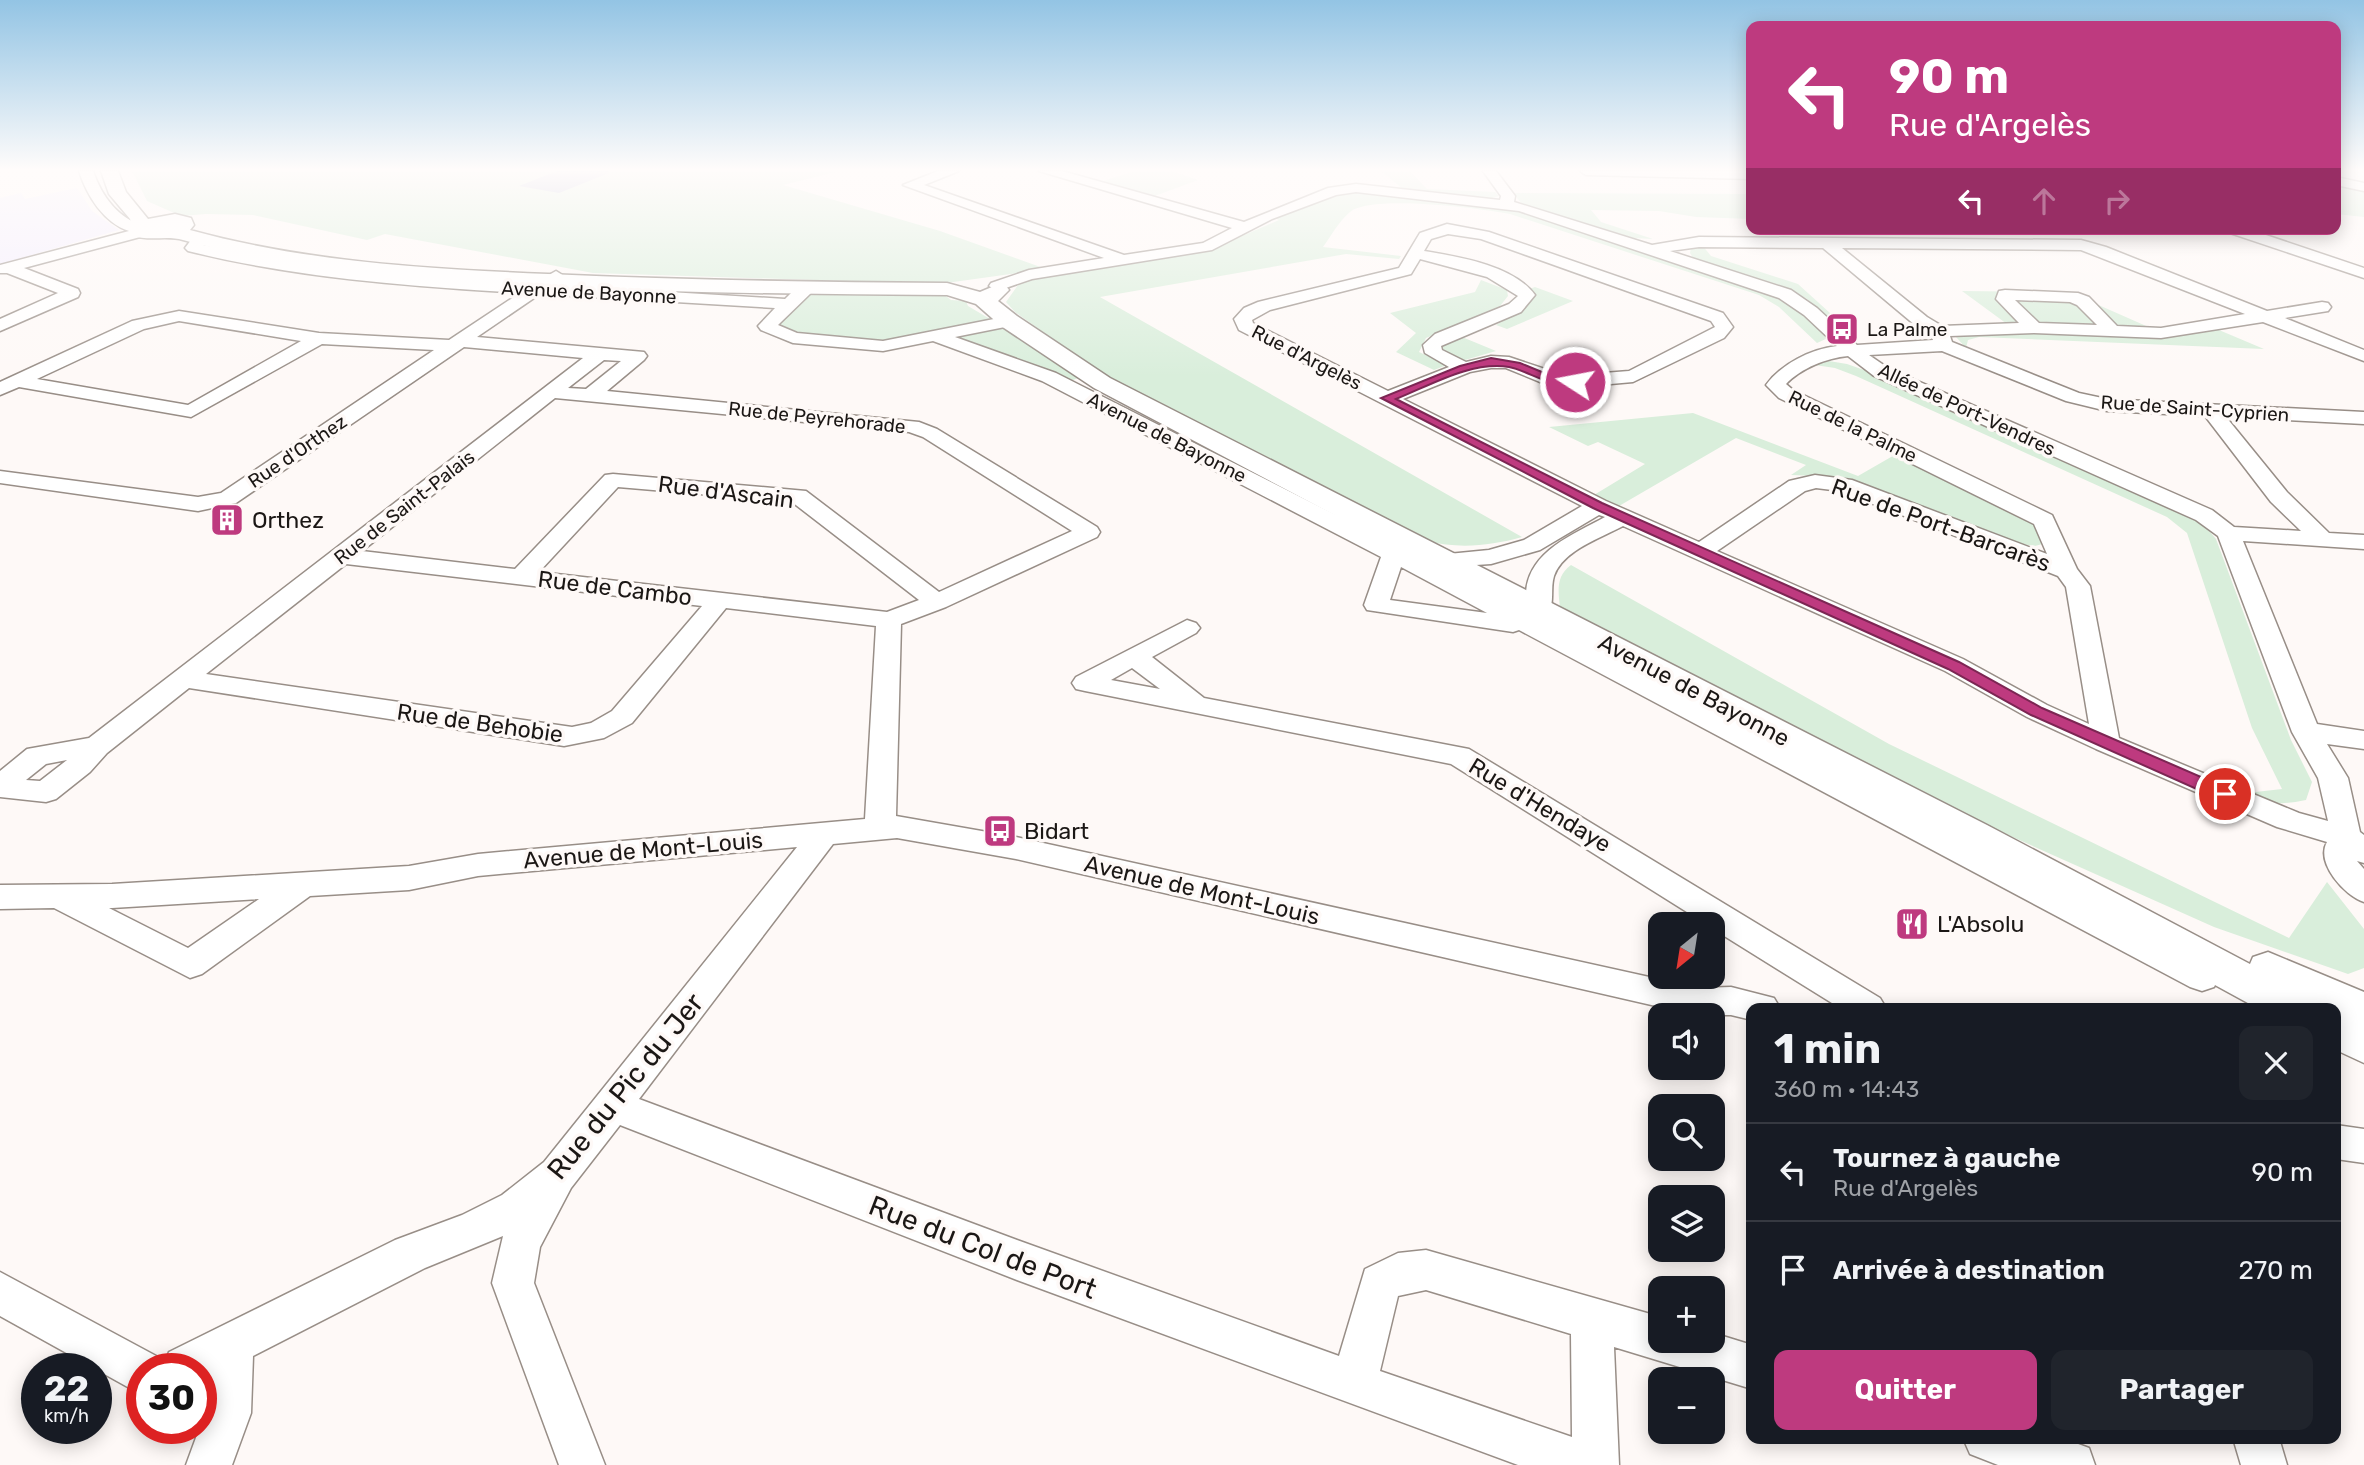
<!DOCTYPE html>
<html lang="fr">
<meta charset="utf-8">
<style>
:root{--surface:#171b24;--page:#20242c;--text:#f1f3f6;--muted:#9ea1a6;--line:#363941;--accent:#be3a7f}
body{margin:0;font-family:Rubik,sans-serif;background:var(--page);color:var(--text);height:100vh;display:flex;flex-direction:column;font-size:26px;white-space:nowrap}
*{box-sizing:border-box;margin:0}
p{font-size:23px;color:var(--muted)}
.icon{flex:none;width:38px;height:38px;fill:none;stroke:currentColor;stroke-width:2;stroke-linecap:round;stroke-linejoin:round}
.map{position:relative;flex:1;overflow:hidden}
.sheet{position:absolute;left:1746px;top:1003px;width:595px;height:441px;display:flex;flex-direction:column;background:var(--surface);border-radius:14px;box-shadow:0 4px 18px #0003}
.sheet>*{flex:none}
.guide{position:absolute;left:1746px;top:21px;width:595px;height:214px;border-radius:14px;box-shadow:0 4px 18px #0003;background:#be3a7f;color:#fff;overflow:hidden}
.needle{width:46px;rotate:210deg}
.tools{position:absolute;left:1648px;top:912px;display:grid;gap:14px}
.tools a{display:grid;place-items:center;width:77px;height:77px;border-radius:14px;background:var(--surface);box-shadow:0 4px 18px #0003;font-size:35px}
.speed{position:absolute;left:21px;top:1353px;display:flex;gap:14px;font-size:35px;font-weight:700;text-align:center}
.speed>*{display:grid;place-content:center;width:91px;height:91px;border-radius:50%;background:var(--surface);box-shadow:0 4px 18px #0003;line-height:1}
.speed small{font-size:18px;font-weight:400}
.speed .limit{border:10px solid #d22;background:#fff;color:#111}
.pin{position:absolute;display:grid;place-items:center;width:60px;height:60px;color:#fff;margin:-30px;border:4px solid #fff;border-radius:50%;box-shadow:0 2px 7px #0007}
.me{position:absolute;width:77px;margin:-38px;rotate:281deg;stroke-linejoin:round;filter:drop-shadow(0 0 5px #0008)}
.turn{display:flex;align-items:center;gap:24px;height:147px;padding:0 28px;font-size:32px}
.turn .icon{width:91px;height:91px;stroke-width:2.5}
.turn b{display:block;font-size:49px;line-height:60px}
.lanes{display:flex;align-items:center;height:66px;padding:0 28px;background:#0003;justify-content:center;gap:35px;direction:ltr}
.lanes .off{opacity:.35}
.round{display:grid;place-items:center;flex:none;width:74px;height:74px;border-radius:14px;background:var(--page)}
.overview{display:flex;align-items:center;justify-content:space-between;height:119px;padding:0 28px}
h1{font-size:42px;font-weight:700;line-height:52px}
.primary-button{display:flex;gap:14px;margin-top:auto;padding:14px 28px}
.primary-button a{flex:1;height:80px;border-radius:14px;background:var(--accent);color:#fff;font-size:28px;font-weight:700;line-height:80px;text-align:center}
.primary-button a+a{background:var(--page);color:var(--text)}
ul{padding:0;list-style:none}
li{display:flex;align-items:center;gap:21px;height:98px;padding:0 28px;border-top:2px solid var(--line)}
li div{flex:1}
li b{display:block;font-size:26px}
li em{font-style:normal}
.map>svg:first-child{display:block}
</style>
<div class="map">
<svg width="2364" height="1465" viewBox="0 0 2364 1465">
<rect width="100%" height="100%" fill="#fef9f7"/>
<!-- commercial -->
<path fill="#f3edff" d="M77,188L92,211L119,230L0,264V198L21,193L25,199Z"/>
<!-- green -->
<path fill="#d9eedb" d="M132,171H840L783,185L940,231L1046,269L939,284L593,273L385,234L367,240L253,215L206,214L181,216L147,201Z
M1135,171H1172L1198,180L1152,197L1100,182Z
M1381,171H1410L1427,189L1495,192L1499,196L1488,199L1403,189Z
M2336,182L2364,189V217L2336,214Z
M1356,191L1513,208L1772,293L1792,304L1828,338L1817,343L1779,307L1759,295L1510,214C1481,208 1370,194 1350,212C1339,221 1331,236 1323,247L1401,256L1399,259L1346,254L1100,297L1522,537C1490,546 1459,549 1426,541L1115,383L1015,312L1006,302L1018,285L1025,280L1205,252L1279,220L1275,218L1336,194Z
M1513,193L1752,194V219L1696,217L1659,211L1591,210L1601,222L1653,239L1634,238L1522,204Z
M1702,245L1711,256L1798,284L1841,323H1833L1807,299L1795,293L1693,258L1690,253L1691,248Z
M1481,280L1507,290L1508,296L1500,306L1426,338L1419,352L1447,365L1434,370L1396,352L1416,333L1390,313L1475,292Z
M1535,287L1573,301L1507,329L1496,325L1519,311L1529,289Z
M1962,291L2069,292L2153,329L2200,322L2264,349L1979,337L1968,340L1966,348L1946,326L2007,324Z
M811,293H942L951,300L966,301L968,306L990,319L987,323L936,330L879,344L798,336L774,324L801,298Z
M986,328H1004L1078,378L1068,382L951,336Z
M1462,337L1496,351L1465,360L1439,352L1441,344Z
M1829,361L1847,364L1867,371L2190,516L2205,526L2216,539L2291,740L2312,782L2306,800C2282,805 2268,805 2247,793L2282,789L2252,728L2187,533L2167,517L1856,376L1835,368L1815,365Z
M1693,413L1858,476L1898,453L2039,523L2046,543L2035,546L2007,542L1817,476L1791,475L1806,465L1736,438L1619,506L1594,495L1645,464L1598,442L1588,446L1549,427Z
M1571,565L1889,744L2289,938L2327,882L2364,929V968L2348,974L2214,927L1979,822L1560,608C1558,590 1556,576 1571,565Z"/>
<!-- building -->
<path fill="#b6b8d6" d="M557,171H609V173L559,193L519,186Z"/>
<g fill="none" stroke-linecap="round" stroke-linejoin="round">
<defs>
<path id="minor" d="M79,171H93C102,197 118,218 144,226L147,233L144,236L24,268L78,289L80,293L78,297L0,331V319L58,293L7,273H0V265L129,231C104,223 87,196 79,171Z
M938,171H959L924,185L1124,255L1203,243L1232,228L1039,171H1062L1244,222L1328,188L1356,184L1500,200L1501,196L1483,171H1496L1515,196L1514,202L1652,245L1699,237L2081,240L2106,247L2267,311L2322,302L2328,303L2331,307L2328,311L2285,318L2364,350V361L2263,322L2161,338L2034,333L1950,336L1952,342L2079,393L2107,399L2364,412V424L2226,417L2287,492L2329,533L2364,535V549L2243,541L2317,724L2364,731V749L2327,744L2348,778L2360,832L2364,835V863L2357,861L2364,869V902C2345,896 2315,863 2327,842L2277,827L2096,749L2027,717L1945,671L1623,526C1601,538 1563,550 1554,576C1550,588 1555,603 1548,613L1539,615L1530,613C1526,607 1526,600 1526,592C1529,551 1574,534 1605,517L1599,515L1540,550L1491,564L1446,567L1438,565L1434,560L1438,555L1489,550L1524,540L1582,506L1239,330L1234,319L1244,308L1258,302L1399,268L1420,233L1447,224L1489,232L1723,313L1733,327L1724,338L1633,382L1566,388L1545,384L1506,368H1491L1470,372L1403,399L1606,501L1699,542L1789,481L1815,475L1852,480L2047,554L2034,524L1779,398L1766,385C1781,364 1811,349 1837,346L1804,315L1779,298L1519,211L1356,192L1336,195L1272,219L1212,250L1032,279L997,291L989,286L991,283L1029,270L1104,258L903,185ZM1448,234L1481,239L1711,321L1715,327L1629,371L1566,376L1509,357L1491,356L1466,362L1442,350L1441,346L1521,312L1535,295C1513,265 1459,257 1424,251L1431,239ZM1699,247L1823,248L1915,325L1931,334L1933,340L1857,345L1817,308L1791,290L1670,251ZM1842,248L2081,250L2245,314L2161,328L2117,326L2089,297L2078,293L2005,290L1999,291L1996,299L2019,323L1942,326L1927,317ZM1420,259L1487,277L1518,296L1509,304L1435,334L1423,345L1425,353L1449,367L1388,391L1253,323L1252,320L1270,310L1411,274ZM2015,300L2070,302L2077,305L2097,325L2039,323ZM1942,351L2066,401L2107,411L2205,416L2271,502L2301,531L2234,527L2212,510L1888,368L1869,355ZM1848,356L1874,376L2196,520L2218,536L2292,732L2318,778L2328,821L2299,813L2119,738L2090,586L2077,569L2052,515L1793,390L1786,384C1801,368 1827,358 1848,356ZM1816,488L1840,491L2058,576L2066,587L2089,724L2047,705L1963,659L1717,551L1805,491Z
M1580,171H1752V179L1586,175Z
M2336,177L2364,183V191L2336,185Z
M2225,229H2248L2364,268V278L2227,232Z
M199,234L207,239L203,245L289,262L400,276L533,284L556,271L564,276L554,285L785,299L800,284H812L814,288L812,292L778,325L797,333L883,341L1009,316L1015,317L1018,321L1015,325L955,337L1056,373L1395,545L1409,540L1417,542L1421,547L1413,554L2214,967L2219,977L2214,987L2202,991L2190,987L1519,630L1513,632L1367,610L1364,605L1381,557L1042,381L933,341L883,351L793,343L761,330L758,326L775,308L540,294L477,337L644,352L647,356L644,360L607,391L919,422L937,429L1097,527L1100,532L1097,537L946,607L901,624L896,816L1016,837L1699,988L1731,987L1774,998L1780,1008H1752V1020L1731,1015H1695L1016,859L897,838L833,844L639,1099L1017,1240L1339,1356L1365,1269L1398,1253L1426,1250L1661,1317V1340H1713V1333L1752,1345V1389L1614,1347L1619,1465H1518L1017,1280L620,1125L571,1188L540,1247L534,1283L605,1465H559L492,1283L503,1236L425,1268L253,1356L251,1413L232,1465H186L205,1413L208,1380L201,1383V1368H163L169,1352L395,1240L462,1215L502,1195L544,1162L797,847L478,876L409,890L310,896L202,974L190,978L54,908L0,909V885L112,884L409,866L478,854L865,819L876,626L726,608L632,723L604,738L564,746L189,688L107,753L90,772L56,799L46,802L0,797V771L27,749L89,738L583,358L464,347L236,503L198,511L0,483V471L198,497L221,493L434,350L322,344L191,417L19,387L0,395V382L132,321L179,311L319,333L449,340L520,293C408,286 296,278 188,251L185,248L194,236ZM179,321L301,341L188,405L37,379L144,329ZM604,360L621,361L586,389L568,388ZM555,398L909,432L923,437L1072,531L939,592L806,491L613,474L605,475L515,569L362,551ZM618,487L792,502L919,600L887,612L539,572ZM346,564L702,606L612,711L591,723L572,727L206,674ZM1401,567L1487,613L1390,600ZM67,760L40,781L26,780L46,764ZM259,899L188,948L109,908H112ZM1426,1290L1571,1334L1572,1437L1380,1371L1398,1296Z
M1187,620L1196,623L1200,628L1196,633L1152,657L1204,698L1469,749L1880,998L1886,1008H1840L1713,929V924H1706L1451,764L1085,691L1076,689L1072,683L1076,677ZM1132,668L1160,689L1111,680Z
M2336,1125L2364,1129V1163L2336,1159Z
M0,1272L158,1357L162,1368H142V1395L0,1316Z
M1963,1438H2062L2089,1448L2095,1465H1998L1970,1454Z
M2233,1438H2279L2287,1465H2241Z"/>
<path id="tertiary" d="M101,171H118L126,192L148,219L175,214L191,218L194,225L190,230C306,262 428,269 548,274C681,280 814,282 947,283L980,292L999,284L1006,286L1009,290L998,301L1017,316L1110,378L1987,825L2250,964L2253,957L2268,952L2364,992V1063L2336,1050V1008H2257L1959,845L1094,388L1001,326L976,304L947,295C814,294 682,293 550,287C426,281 302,273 183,240C166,235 149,242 131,235L129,231L132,226L130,219L109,194Z"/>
</defs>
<!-- minor casing -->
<use href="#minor" stroke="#988e87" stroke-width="3"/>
<!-- tertiary casing -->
<use href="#tertiary" stroke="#988e87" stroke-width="3"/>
<!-- minor -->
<use href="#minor" fill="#fff" fill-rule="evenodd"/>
<!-- tertiary -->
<use href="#tertiary" fill="#fff" fill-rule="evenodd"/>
</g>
<!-- sky -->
<linearGradient id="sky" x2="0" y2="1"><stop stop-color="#93c4e4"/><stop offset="0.45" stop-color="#fffcfb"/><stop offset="1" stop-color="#fffcfb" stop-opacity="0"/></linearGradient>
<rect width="2364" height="377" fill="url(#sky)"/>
<!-- route -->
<path fill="#be3a7f" stroke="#7c2653" stroke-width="2" d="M1491,358L1520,363L1554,377L1580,382C1562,395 1528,370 1509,367C1471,361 1431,385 1396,399L1602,503L1959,662L2042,708L2231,790L2233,794L2231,799H2219L2031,715L1948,669L1593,508L1381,398L1460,366Z"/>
<!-- icons -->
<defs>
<symbol id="bus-square" viewBox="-11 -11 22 22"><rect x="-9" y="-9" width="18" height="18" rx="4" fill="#be3a7f" stroke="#fef9f7"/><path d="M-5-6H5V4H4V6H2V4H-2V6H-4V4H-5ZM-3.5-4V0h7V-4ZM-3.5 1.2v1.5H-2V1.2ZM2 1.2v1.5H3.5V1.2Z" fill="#fff"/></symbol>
<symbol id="building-square" viewBox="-11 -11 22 22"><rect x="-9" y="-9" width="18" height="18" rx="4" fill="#be3a7f" stroke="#fef9f7"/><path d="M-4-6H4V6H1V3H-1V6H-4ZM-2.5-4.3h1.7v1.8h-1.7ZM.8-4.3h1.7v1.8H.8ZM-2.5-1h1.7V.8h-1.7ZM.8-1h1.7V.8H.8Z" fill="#fff"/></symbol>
<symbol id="restaurant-square" viewBox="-11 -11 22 22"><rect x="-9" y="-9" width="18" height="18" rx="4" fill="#be3a7f" stroke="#fef9f7"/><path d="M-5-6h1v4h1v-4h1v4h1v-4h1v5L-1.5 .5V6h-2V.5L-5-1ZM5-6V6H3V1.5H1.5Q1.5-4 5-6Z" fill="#fff"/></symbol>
</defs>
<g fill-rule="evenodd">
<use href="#bus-square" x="1823" y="310" width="38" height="38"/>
<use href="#building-square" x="208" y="501" width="38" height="38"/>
<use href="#bus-square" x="981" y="812" width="38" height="38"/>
<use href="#restaurant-square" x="1893" y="905" width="38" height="38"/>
</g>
<g text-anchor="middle" stroke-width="7" stroke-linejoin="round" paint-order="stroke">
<!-- far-street labels -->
<g font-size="19" fill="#1b1715" stroke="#fef9f7">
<text transform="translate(589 292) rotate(3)" y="7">Avenue de Bayonne</text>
<text transform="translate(1307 357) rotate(27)" y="7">Rue d'Argelès</text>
<text transform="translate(2195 408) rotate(4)" y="7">Rue de Saint-Cyprien</text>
<text transform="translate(1967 409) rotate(25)" y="7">Allée de Port-Vendres</text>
<text transform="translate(817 417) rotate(6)" y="7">Rue de Peyrehorade</text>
<text transform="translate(1853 426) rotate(26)" y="7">Rue de la Palme</text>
<text transform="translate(1167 437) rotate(27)" y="7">Avenue de Bayonne</text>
<text transform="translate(297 451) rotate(-34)" y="7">Rue d'Orthez</text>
<text transform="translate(404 507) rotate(-38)" y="7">Rue de Saint-Palais</text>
</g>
<!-- far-poi labels -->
<g font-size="19" fill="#1b1715" stroke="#fef9f7" text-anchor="start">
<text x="1867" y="336">La Palme</text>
</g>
<!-- street labels -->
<g font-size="23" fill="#1b1715" stroke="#fef9f7">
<text transform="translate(726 492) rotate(7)" y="8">Rue d'Ascain</text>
<text transform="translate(1941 525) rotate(20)" y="8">Rue de Port-Barcarès</text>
<text transform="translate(615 588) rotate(7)" y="8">Rue de Cambo</text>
<text transform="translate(1694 690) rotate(28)" y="8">Avenue de Bayonne</text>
<text transform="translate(480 723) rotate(8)" y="8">Rue de Behobie</text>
<text transform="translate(1540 805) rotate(31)" y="8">Rue d'Hendaye</text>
<text transform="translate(643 850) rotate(-5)" y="8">Avenue de Mont-Louis</text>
<text transform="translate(1202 890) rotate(13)" y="8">Avenue de Mont-Louis</text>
</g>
<!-- poi labels -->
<g font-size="23" fill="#1b1715" stroke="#fef9f7" text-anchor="start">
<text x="252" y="528">Orthez</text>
<text x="1024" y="839">Bidart</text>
<text x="1937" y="932">L'Absolu</text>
</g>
<!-- near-street labels -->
<g font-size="28" fill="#1b1715" stroke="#fef9f7">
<text transform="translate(625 1086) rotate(-51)" y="10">Rue du Pic du Jer</text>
<text transform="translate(983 1247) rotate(21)" y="10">Rue du Col de Port</text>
</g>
</g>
</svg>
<div class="tools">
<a><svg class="needle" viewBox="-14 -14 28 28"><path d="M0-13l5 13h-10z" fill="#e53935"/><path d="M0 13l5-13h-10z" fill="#9ea1a6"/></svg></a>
<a><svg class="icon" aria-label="sound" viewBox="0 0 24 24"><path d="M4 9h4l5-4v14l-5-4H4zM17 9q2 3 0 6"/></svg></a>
<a><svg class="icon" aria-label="search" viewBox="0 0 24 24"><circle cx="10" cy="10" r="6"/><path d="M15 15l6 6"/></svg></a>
<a><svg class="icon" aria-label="layers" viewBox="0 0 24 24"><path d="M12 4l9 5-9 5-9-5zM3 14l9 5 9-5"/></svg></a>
<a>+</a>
<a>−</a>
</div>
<div class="speed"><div>22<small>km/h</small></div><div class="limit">30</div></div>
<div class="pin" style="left:2225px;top:794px;background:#d93025"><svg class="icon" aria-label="arrive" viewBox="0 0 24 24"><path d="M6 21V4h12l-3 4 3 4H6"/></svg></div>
<svg class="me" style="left:1575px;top:382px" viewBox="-20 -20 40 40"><circle r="17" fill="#be3a7f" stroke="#fff" stroke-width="3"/><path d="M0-11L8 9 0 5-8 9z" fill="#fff"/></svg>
<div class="guide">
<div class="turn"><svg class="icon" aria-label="left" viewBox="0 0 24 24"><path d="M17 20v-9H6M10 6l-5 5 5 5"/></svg><div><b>90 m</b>Rue d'Argelès</div></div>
<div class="lanes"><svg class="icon" aria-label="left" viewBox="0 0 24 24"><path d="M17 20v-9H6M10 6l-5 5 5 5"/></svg><svg class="icon off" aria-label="ahead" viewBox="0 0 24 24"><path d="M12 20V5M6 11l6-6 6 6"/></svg><svg class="icon off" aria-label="right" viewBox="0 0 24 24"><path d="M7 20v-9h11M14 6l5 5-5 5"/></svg></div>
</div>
<section class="sheet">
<div class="overview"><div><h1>1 min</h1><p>360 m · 14:43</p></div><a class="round"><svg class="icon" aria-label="close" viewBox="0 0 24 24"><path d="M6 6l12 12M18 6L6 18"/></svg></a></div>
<ul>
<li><svg class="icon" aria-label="left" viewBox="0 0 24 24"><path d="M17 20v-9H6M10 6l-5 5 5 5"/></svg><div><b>Tournez à gauche</b><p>Rue d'Argelès</p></div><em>90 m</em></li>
<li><svg class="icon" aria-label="arrive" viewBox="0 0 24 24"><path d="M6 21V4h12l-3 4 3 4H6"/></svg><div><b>Arrivée à destination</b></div><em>270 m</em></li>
</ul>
<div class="primary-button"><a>Quitter</a><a>Partager</a></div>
</section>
</div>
